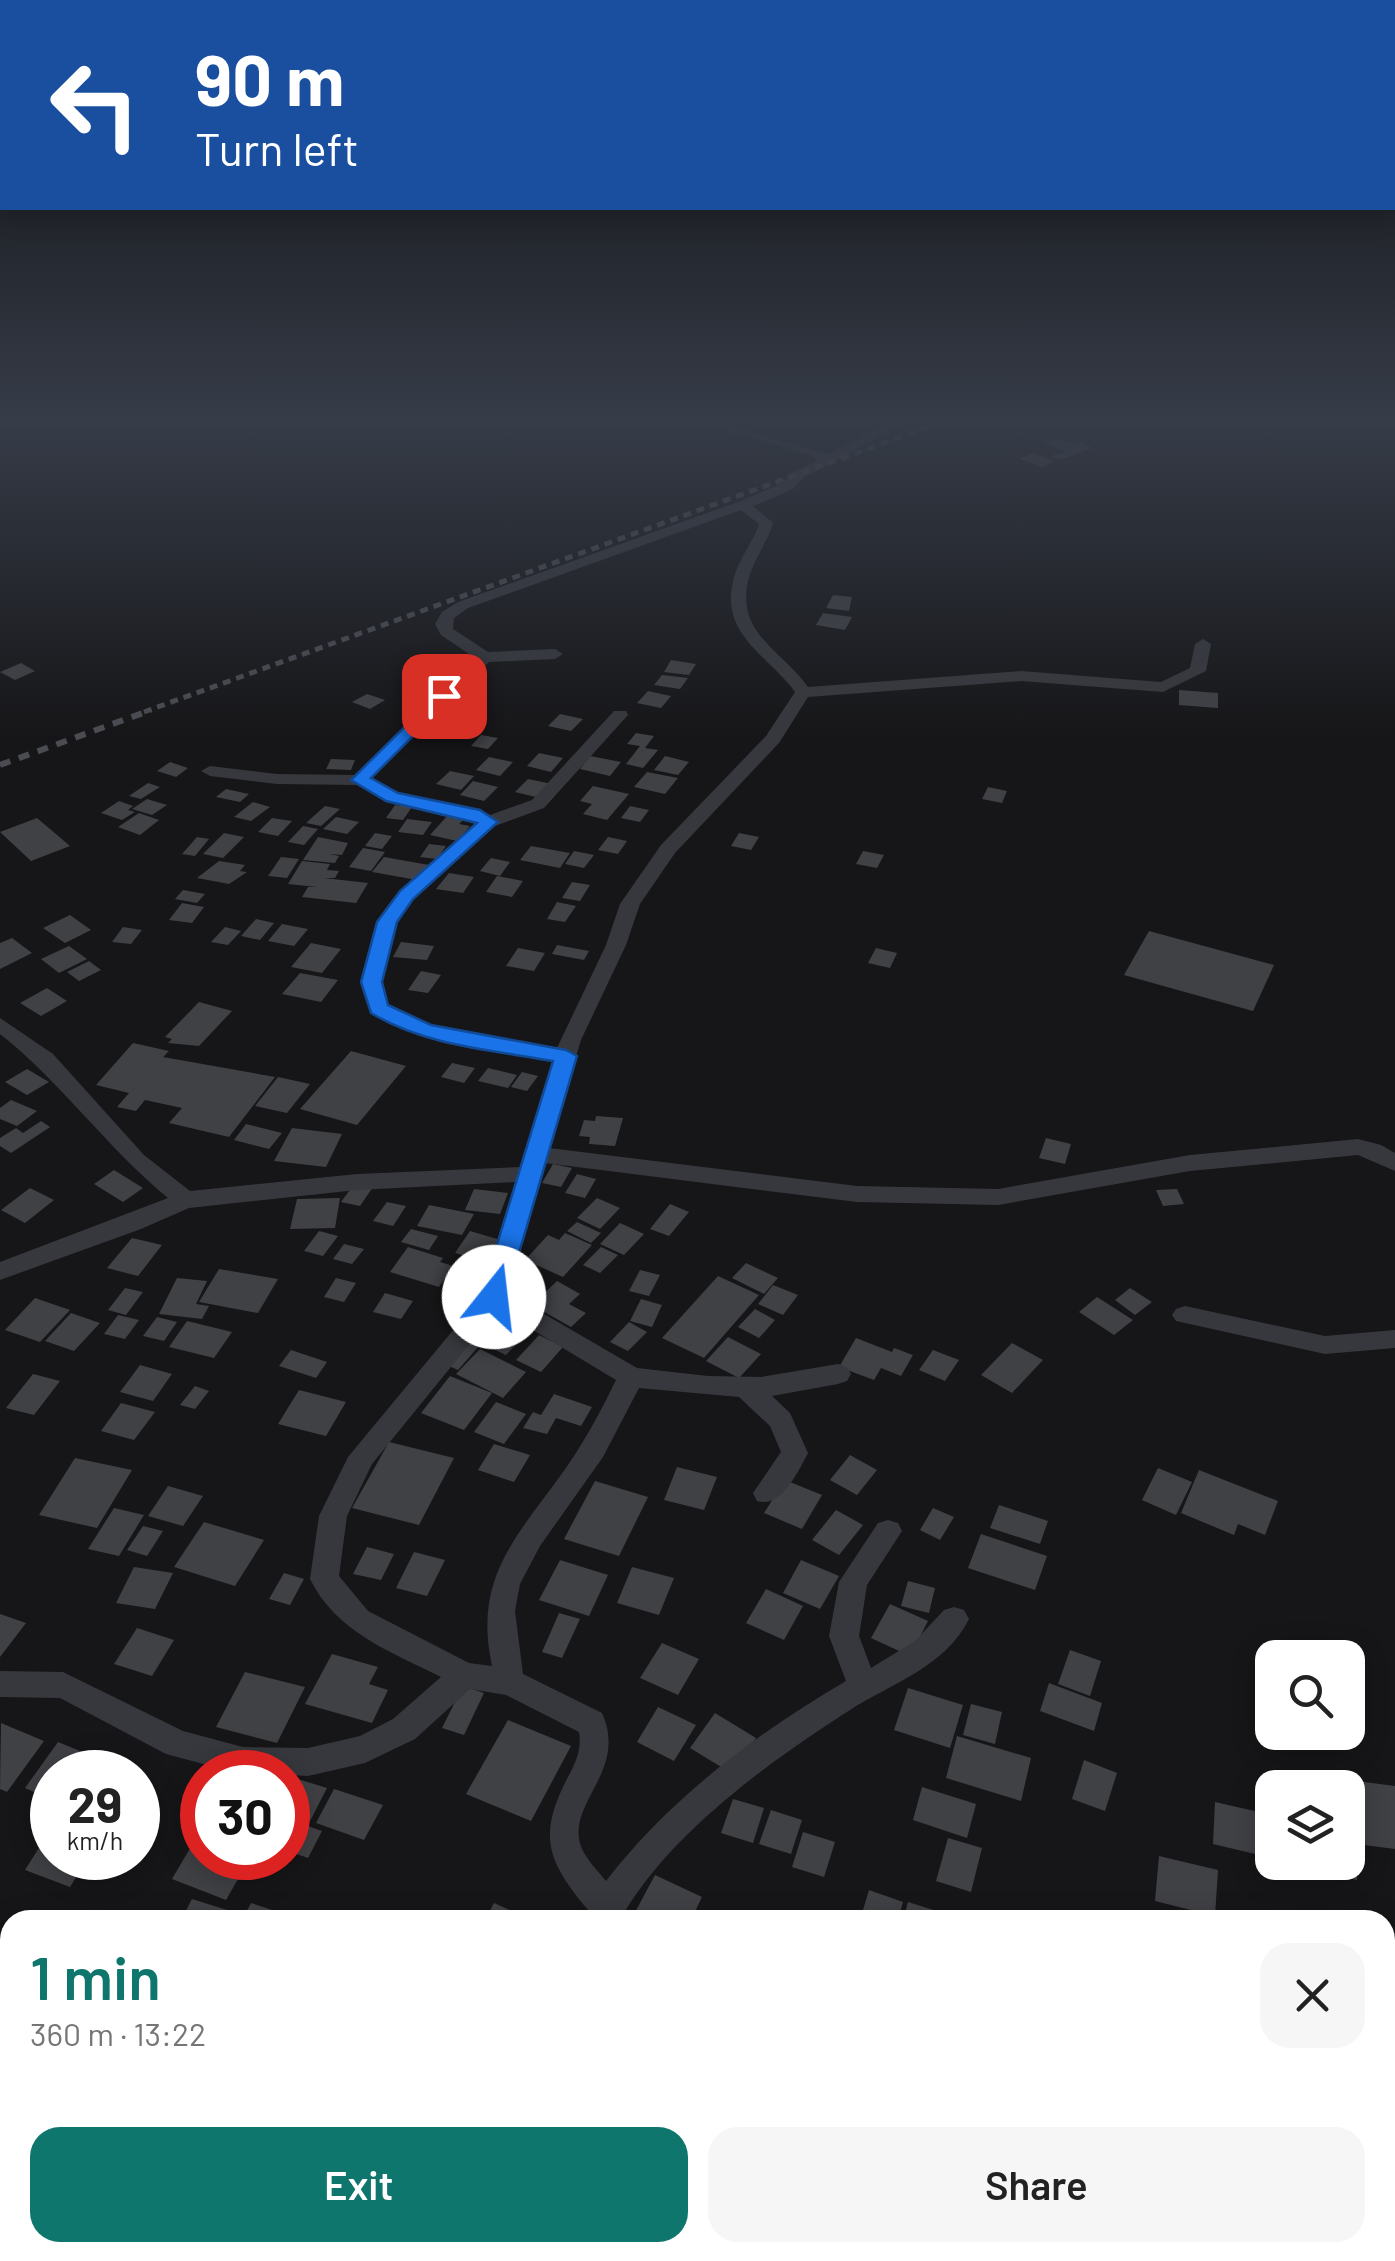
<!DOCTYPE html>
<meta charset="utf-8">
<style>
:root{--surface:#fff;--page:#f6f6f6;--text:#222;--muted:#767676;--accent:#0f766e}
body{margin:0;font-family:Barlow,sans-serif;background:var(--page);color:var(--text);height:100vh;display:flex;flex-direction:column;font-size:38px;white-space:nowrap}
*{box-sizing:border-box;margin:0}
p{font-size:32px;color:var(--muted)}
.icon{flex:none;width:55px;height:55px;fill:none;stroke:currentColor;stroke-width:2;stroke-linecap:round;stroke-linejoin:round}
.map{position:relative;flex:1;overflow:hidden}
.sheet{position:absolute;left:0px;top:1910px;width:1395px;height:352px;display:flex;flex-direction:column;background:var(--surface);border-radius:30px 30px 0 0;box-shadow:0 5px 25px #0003}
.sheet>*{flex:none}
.hud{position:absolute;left:0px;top:0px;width:1395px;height:210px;box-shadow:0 5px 25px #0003;background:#1a4fa0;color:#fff;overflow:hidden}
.controls{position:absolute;left:1255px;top:1640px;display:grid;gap:20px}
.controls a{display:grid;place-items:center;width:110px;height:110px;border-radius:20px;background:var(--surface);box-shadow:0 5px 25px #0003;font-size:50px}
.speed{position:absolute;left:30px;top:1750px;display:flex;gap:20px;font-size:50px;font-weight:700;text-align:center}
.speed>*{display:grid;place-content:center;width:130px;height:130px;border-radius:50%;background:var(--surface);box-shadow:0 5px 25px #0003;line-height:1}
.speed small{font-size:25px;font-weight:400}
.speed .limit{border:15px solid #d22;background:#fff;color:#111}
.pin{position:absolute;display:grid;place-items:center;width:85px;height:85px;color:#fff;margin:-42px;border-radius:20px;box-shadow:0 5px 15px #0006}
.me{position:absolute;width:110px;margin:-55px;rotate:16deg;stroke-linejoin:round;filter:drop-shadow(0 0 8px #0008)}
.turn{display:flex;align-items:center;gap:35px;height:210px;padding:0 30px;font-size:45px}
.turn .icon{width:130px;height:130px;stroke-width:2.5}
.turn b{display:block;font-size:70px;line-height:85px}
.round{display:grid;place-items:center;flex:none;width:105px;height:105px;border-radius:30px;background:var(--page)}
.headline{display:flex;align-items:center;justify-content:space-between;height:170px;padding:0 30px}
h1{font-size:60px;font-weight:600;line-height:75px;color:var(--accent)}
.primary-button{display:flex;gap:20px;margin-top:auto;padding:20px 30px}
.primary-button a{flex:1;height:115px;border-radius:30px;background:var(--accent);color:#fff;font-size:40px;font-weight:600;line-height:115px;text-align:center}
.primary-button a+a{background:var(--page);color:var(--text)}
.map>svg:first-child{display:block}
</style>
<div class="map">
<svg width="1395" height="2261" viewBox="0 0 1395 2261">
<rect width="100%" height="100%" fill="#161618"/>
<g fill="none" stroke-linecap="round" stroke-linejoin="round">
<!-- canal -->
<path fill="#2c353c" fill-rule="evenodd" d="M0,2191L10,2192V2238L0,2237Z
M269,2252H376L379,2261H273Z"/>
</g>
<!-- building -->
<path fill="#404145" d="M1056,438L1068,443L1079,440L1092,448L1060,460L1050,456L1066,452L1043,443Z
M1032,453L1055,461L1043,467L1020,459Z
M833,595L852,597L849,611L826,608Z
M823,613L852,617L845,630L816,625Z
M671,660L696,664L689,675L664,672Z
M21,663L35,671L15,680L0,672Z
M662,675L688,678L680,689L654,685Z
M1179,690L1218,693V708L1179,705Z
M648,691L671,696L661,708L637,703Z
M367,694L385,700L370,709L352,702Z
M560,714L583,719L571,731L548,726Z
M636,733L654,736L645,748L658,750L643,768L626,764L640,746L627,744Z
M481,735L498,738L488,749L471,746Z
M539,753L563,758L551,772L527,766Z
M590,756L621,762L610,776L580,769Z
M665,756L689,762L678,775L654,770Z
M489,757L513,762L500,776L476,770Z
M331,759L355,760L351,770L326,769Z
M170,762L188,768L176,777L157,771Z
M450,771L474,776L461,790L436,784Z
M647,772L678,778L665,794L634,787Z
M528,779L552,784L540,798L515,792Z
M473,781L498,787L484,801L460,795Z
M148,783L160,787L141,799L129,796Z
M593,786L629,794L607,820L583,814L592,804L580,801Z
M988,787L1007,791L1002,803L982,799Z
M226,789L249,794L240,802L216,797Z
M147,799L167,805L152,815L132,809Z
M119,801L133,806L128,810L135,812L122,820L101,813Z
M253,802L270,807L251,821L234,817Z
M395,805L412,807L403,820L386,818Z
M325,806L340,809L321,826L306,823Z
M630,806L649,810L640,822L621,818Z
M139,813L159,820L140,835L118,827Z
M448,815L464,819L459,824L470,826L457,841L430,835Z
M336,817L359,822L347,834L323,829Z
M37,818L70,846L31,861L0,832Z
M272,818L292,821L278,836L258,832Z
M407,819L432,822L423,835L398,832Z
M303,826L318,829L304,845L288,842Z
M224,833L244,837L223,858L203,854Z
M375,833L392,836L382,849L365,846Z
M739,833L759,837L751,850L731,846Z
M197,837L209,839L195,856L182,854Z
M318,837L348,843L342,855L329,854L339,856L335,863L303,860Z
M608,837L627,841L618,854L598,850Z
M429,844L446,846L437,859L420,857Z
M531,846L570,853L560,868L520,860Z
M363,848L385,852L371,871L349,867Z
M574,851L594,855L584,868L565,864Z
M863,851L884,855L877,868L856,864Z
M281,857L299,859L287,878L268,876Z
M384,857L429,865L417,880L372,872Z
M491,858L510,862L500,876L480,871Z
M219,861L245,865L240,871L247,872L229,884L197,878Z
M302,861L330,864L327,870L339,871L335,878H324L368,883L356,903L302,897L308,887H317L288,884Z
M449,873L474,877L463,893L436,889Z
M497,876L523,881L512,897L486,892Z
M572,882L590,885L580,901L562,898Z
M183,890L205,894L197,903L175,899Z
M557,902L576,906L565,922L547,919Z
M182,903L204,907L192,923L169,920Z
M70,915L91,930L65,943L43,928Z
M256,919L274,923L260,940L241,936Z
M282,924L308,929L294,946L268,941Z
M123,927L142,930L131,944L112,942Z
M225,927L241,931L228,945L211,942Z
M1149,931L1274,965L1253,1011L1124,975Z
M12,938L32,953L0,969V943Z
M401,942L434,946L427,960L393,957Z
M311,943L341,949L322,973L291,967Z
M557,945L589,951L584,960L552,954Z
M69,946L87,959L59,973L41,959Z
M518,948L545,953L534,971L506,966Z
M876,948L897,953L890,968L868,963Z
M89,961L101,970L79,981L67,972Z
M421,971L441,975L428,993L408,990Z
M300,973L338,980L321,1002L282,994Z
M47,988L67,1001L41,1016L20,1003Z
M199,1002L232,1011L199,1046L168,1043L172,1039L165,1037Z
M133,1043L169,1051L163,1057L275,1077L229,1137L169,1123L182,1108L145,1100L136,1111L117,1107L129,1093L96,1085Z
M351,1051L406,1066L357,1125L300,1109Z
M452,1063L475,1068L464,1083L441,1077Z
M488,1068L517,1075L508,1088L478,1081Z
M27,1069L49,1082L27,1095L5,1082Z
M522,1072L538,1076L527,1091L511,1087Z
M278,1077L310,1084L287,1113L255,1106Z
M11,1100L37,1111L17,1126L0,1119V1108Z
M596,1116L623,1118L615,1146L589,1144L590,1137L579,1136L584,1120L595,1121Z
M41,1121L50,1127L11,1153L0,1146V1138L16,1128L23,1133Z
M246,1124L282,1133L269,1149L234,1140Z
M292,1128L342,1134L326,1167L274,1161Z
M1046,1138L1071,1144L1065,1164L1039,1158Z
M553,1164L572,1168L561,1187L542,1183Z
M114,1170L143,1188L123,1202L94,1184Z
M577,1174L596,1179L585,1198L565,1193Z
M355,1183L373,1187L360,1206L341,1202Z
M30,1188L54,1200L25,1223L1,1210Z
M474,1189L508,1193L500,1214L465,1210Z
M1177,1189L1184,1204L1163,1206L1156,1190Z
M340,1198L335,1228L290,1229L297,1199Z
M597,1198L620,1208L600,1229L577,1218Z
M387,1202L406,1206L393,1226L373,1221Z
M670,1204L689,1212L669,1236L650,1229Z
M429,1205L474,1214L462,1235L417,1226Z
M577,1222L601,1233L591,1243L567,1231Z
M620,1223L644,1234L624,1255L600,1244Z
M411,1229L438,1236L429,1250L401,1242Z
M319,1231L338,1236L323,1256L304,1251Z
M470,1231L504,1241L490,1263L455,1253Z
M565,1233L592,1245L563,1277L525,1260L548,1235L559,1240Z
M132,1238L162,1245L138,1276L107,1268Z
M344,1244L364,1249L352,1264L333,1259Z
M408,1247L443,1258L440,1262L453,1266L439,1287L390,1272Z
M601,1247L618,1255L600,1273L583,1265Z
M746,1263L778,1278L764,1294L732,1278Z
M219,1269L278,1279L258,1313L199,1302Z
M640,1270L660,1275L649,1296L629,1291Z
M718,1276L759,1295L704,1358L662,1338Z
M177,1278L207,1281L196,1304L209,1306L202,1319L159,1314Z
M336,1278L356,1283L344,1302L324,1297Z
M557,1281L580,1294L569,1304L586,1313L571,1327L532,1305Z
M773,1285L798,1295L783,1315L758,1304Z
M125,1288L143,1292L126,1315L108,1310Z
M1130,1288L1152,1302L1135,1315L1115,1300Z
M385,1293L413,1301L401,1319L373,1312Z
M1097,1297L1133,1320L1114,1335L1079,1312Z
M35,1298L70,1310L40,1342L5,1330Z
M641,1299L662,1305L652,1327L630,1321Z
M755,1309L775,1320L759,1338L738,1327Z
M71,1313L100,1323L74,1351L45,1341Z
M118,1315L139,1320L125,1339L104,1334Z
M157,1317L177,1322L164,1341L143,1336Z
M187,1321L232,1332L214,1358L169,1347Z
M629,1322L647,1332L628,1351L610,1342Z
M506,1330L522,1338L506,1355L489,1347Z
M539,1335L563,1347L541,1372L516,1360Z
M728,1337L761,1354L739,1378L706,1361Z
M856,1338L892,1352L894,1348L913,1355L901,1376L881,1368L874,1380L839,1367Z
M463,1339L479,1346L458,1370L442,1363Z
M1012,1343L1043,1360L1012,1393L981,1375Z
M480,1349L526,1372L503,1398L456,1374Z
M291,1350L327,1362L316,1378L279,1366Z
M933,1350L959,1360L945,1381L919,1370Z
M140,1365L172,1374L153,1401L120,1392Z
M33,1374L60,1381L34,1415L6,1408Z
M450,1376L492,1393L464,1430L421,1413Z
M195,1386L209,1391L195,1409L180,1405Z
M299,1390L346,1402L326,1436L278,1424Z
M554,1394L592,1407L581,1426L556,1418L547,1434L523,1428L533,1412L541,1415Z
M496,1402L526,1414L504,1444L474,1432Z
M121,1403L155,1412L134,1440L101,1431Z
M389,1442L454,1458L419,1525L352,1508Z
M494,1444L530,1455L514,1482L478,1470Z
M850,1455L877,1470L857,1495L830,1480Z
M75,1458L132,1470L97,1528L39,1515Z
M677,1467L717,1477L704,1510L664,1500Z
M1158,1468L1192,1482L1176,1515L1142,1500Z
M1199,1470L1278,1501L1265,1535L1238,1524L1234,1535L1181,1513Z
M785,1480L822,1495L802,1529L764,1513Z
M595,1481L648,1497L619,1556L564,1539Z
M168,1486L203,1496L183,1526L148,1516Z
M999,1505L1048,1521L1040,1544L990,1528Z
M114,1508L144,1515L119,1556L88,1549Z
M933,1508L954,1517L940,1540L920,1530Z
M836,1510L863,1525L839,1555L812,1540Z
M204,1522L264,1540L235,1586L174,1567Z
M143,1526L163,1531L147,1556L127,1550Z
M981,1534L1047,1556L1035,1590L968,1568Z
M367,1547L394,1554L381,1580L353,1574Z
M414,1552L445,1560L427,1596L396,1588Z
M560,1560L608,1575L589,1616L539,1600Z
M801,1560L839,1576L820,1609L783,1593Z
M134,1567L173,1573L155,1609L116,1603Z
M632,1567L674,1578L659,1615L617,1603Z
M284,1573L304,1579L290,1605L269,1599Z
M908,1581L935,1588L929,1613L901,1606Z
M766,1589L803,1606L784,1640L746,1623Z
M890,1604L928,1621L910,1656L871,1638Z
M559,1613L580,1619L562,1658L542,1652Z
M0,1614L26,1623L0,1657Z
M137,1628L174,1640L152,1676L114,1664Z
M662,1643L699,1659L678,1695L640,1678Z
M1070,1650L1101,1661L1090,1696L1058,1684Z
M332,1654L378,1667L369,1684L388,1690L372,1723L305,1704Z
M245,1672L305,1687L277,1743L216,1727Z
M1049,1683L1102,1703L1094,1731L1040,1711Z
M463,1686L484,1693L464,1735L442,1728Z
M908,1688L963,1705L950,1748L894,1730Z
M971,1704L1002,1712L995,1744L963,1735Z
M658,1707L696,1725L674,1761L637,1742Z
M715,1713L756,1738L731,1773L690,1748Z
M508,1720L571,1746L531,1821L466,1794Z
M1,1723L44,1741L7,1792L0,1789Z
M957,1736L1031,1758L1021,1801L946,1778Z
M58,1742L112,1764L106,1772H52V1800L25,1788Z
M1084,1760L1117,1773L1105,1811L1072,1799Z
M288,1776L327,1788L310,1821L288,1813Z
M1341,1779L1395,1786V1849L1356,1844L1357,1880L1308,1869V1862H1348V1788H1342Z
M922,1787L976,1804L967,1838L913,1820Z
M334,1789L383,1805L364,1840L316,1823Z
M138,1799L155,1806L138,1833Z
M733,1799L764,1808L753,1843L721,1833Z
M1215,1802L1272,1815V1858L1213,1844Z
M771,1810L802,1820L791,1854L759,1844Z
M291,1820L322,1831L308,1858L288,1851Z
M52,1827V1858H88L70,1887L25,1870Z
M202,1828V1858H250L226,1900L172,1879Z
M803,1832L835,1842L824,1877L792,1867Z
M948,1838L982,1848L971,1892L936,1881Z
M1159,1856L1218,1870L1215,1916L1155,1901Z
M655,1875L702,1897L691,1920H642L633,1916Z
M869,1890L903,1902L898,1920H860Z
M192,1899L240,1914L237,1920H181Z
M908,1902L962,1919V1920H903Z
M251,1903L284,1914L280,1920H242Z
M494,1903L532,1920H485Z"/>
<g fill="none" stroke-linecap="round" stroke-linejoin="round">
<!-- minor -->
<path fill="#37383d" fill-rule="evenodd" d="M697,421H716L827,454L894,421H909L803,478L793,489L753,506L773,523C768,541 756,556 750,574C732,632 781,649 808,687L1021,671L1161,682L1190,668L1195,644L1203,639L1211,644L1206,671L1163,692L1021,681L808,697L779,743L675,853L640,904L626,945L581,1040L549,1148L857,1186L998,1189L1190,1155L1358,1139L1381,1145L1395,1153V1171L1358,1155L1190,1171L998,1205L857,1202L545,1163L508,1293L637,1368L708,1376L761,1377L838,1364L847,1367L851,1374L847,1381L838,1384L772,1396L790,1413L808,1453C798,1472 781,1509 757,1501L753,1493L781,1452L770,1426L739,1397L639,1388L603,1457L540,1546L520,1584L515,1611L523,1674L602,1713C629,1773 563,1804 582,1849C587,1860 598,1871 606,1881C669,1799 757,1733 846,1681L829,1636L839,1582L878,1523L888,1520L898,1523L902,1531L867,1585L859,1636L871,1668L915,1641L944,1610L954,1607L964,1610L969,1619C945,1667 892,1683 850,1710C770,1761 666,1836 620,1920H585L589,1911C547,1861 537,1836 568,1777C576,1762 582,1749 579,1732L506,1695L470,1689L415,1739L365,1763L308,1776L233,1772L166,1754L60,1698L0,1697V1671L63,1672L183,1731L243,1747L308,1748L360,1736L393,1719L441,1677C391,1652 336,1632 310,1579L319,1516L348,1457L483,1294L516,1182L357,1190L189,1208L141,1229L0,1280V1262L168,1198C107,1148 62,1083 0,1034V1018L53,1054L144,1155L190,1191L357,1174L521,1167L553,1060L419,1036L372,1012L362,983L377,922L400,891L477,823L387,801L357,785L277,784L210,776L201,771L210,766L277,774L355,775L475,658L441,635L435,624L442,612L458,602L738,502L783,483L793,472L818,461L813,456ZM741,510L759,524C753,542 741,556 735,574C716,633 767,654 795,692L766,736L661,845L620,904L606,945L557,1048L432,1025L388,1005L382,983L397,922L414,899L495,826L544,808L628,715L626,711H614L532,800L490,815L399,793L371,779L489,662L555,659L563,654L555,649L488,652L453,629L454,618L468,608ZM498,1309L616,1380C599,1415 581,1448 558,1479C511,1543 474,1582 492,1666L469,1663L368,1611L339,1576L347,1516L372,1464Z
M1185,1306L1325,1336L1395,1330V1348L1325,1354L1176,1321L1172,1315L1176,1309Z
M0,2025L10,2028V2064L0,2061Z
M0,2105L10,2107V2143L0,2141Z
M459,2252H497L496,2261H458Z
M951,2252H1051L1054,2261H955Z"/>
<!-- rail-far1 -->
<path stroke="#4a4c52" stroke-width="5" stroke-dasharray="8 6" stroke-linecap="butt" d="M144,712L944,421"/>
<!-- rail -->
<path stroke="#4a4c52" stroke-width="6" stroke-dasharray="11 9" stroke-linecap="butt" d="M0,765L151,710"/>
</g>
<!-- sky -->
<linearGradient id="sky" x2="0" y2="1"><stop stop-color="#0c0c0d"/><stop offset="0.57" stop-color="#363c48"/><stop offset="1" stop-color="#363c48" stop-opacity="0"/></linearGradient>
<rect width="1395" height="737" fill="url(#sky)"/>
<!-- route -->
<path fill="#1a73e8" stroke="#114b97" stroke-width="2.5" d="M439,693L453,696L371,778L398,793L480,810L498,822L413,899L397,922L382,982L388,1005L431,1025L566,1050L577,1056L506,1297L503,1304H485L481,1297L553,1061C492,1050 426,1046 371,1013L361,982L377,922L400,891L477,823L386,801L351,780Z"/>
</svg>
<div class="controls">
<a><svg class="icon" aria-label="search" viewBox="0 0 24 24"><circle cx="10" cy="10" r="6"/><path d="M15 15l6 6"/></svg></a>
<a><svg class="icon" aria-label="layers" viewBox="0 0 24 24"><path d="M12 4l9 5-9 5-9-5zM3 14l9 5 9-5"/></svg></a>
</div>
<div class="speed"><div>29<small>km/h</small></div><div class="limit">30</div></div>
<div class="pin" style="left:444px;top:696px;background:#d93025"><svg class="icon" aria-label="arrive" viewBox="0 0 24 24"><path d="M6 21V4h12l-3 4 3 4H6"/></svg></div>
<svg class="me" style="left:494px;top:1297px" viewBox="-20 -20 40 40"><circle r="19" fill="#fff"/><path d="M0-13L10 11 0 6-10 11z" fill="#1a73e8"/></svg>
<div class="hud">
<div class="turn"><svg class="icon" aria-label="left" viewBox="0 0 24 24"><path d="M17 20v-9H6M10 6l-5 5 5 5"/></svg><div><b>90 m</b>Turn left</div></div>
</div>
<section class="sheet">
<div class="headline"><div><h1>1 min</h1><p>360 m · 13:22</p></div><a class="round"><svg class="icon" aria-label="close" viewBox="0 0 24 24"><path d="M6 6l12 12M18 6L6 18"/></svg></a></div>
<div class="primary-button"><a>Exit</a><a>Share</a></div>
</section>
</div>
